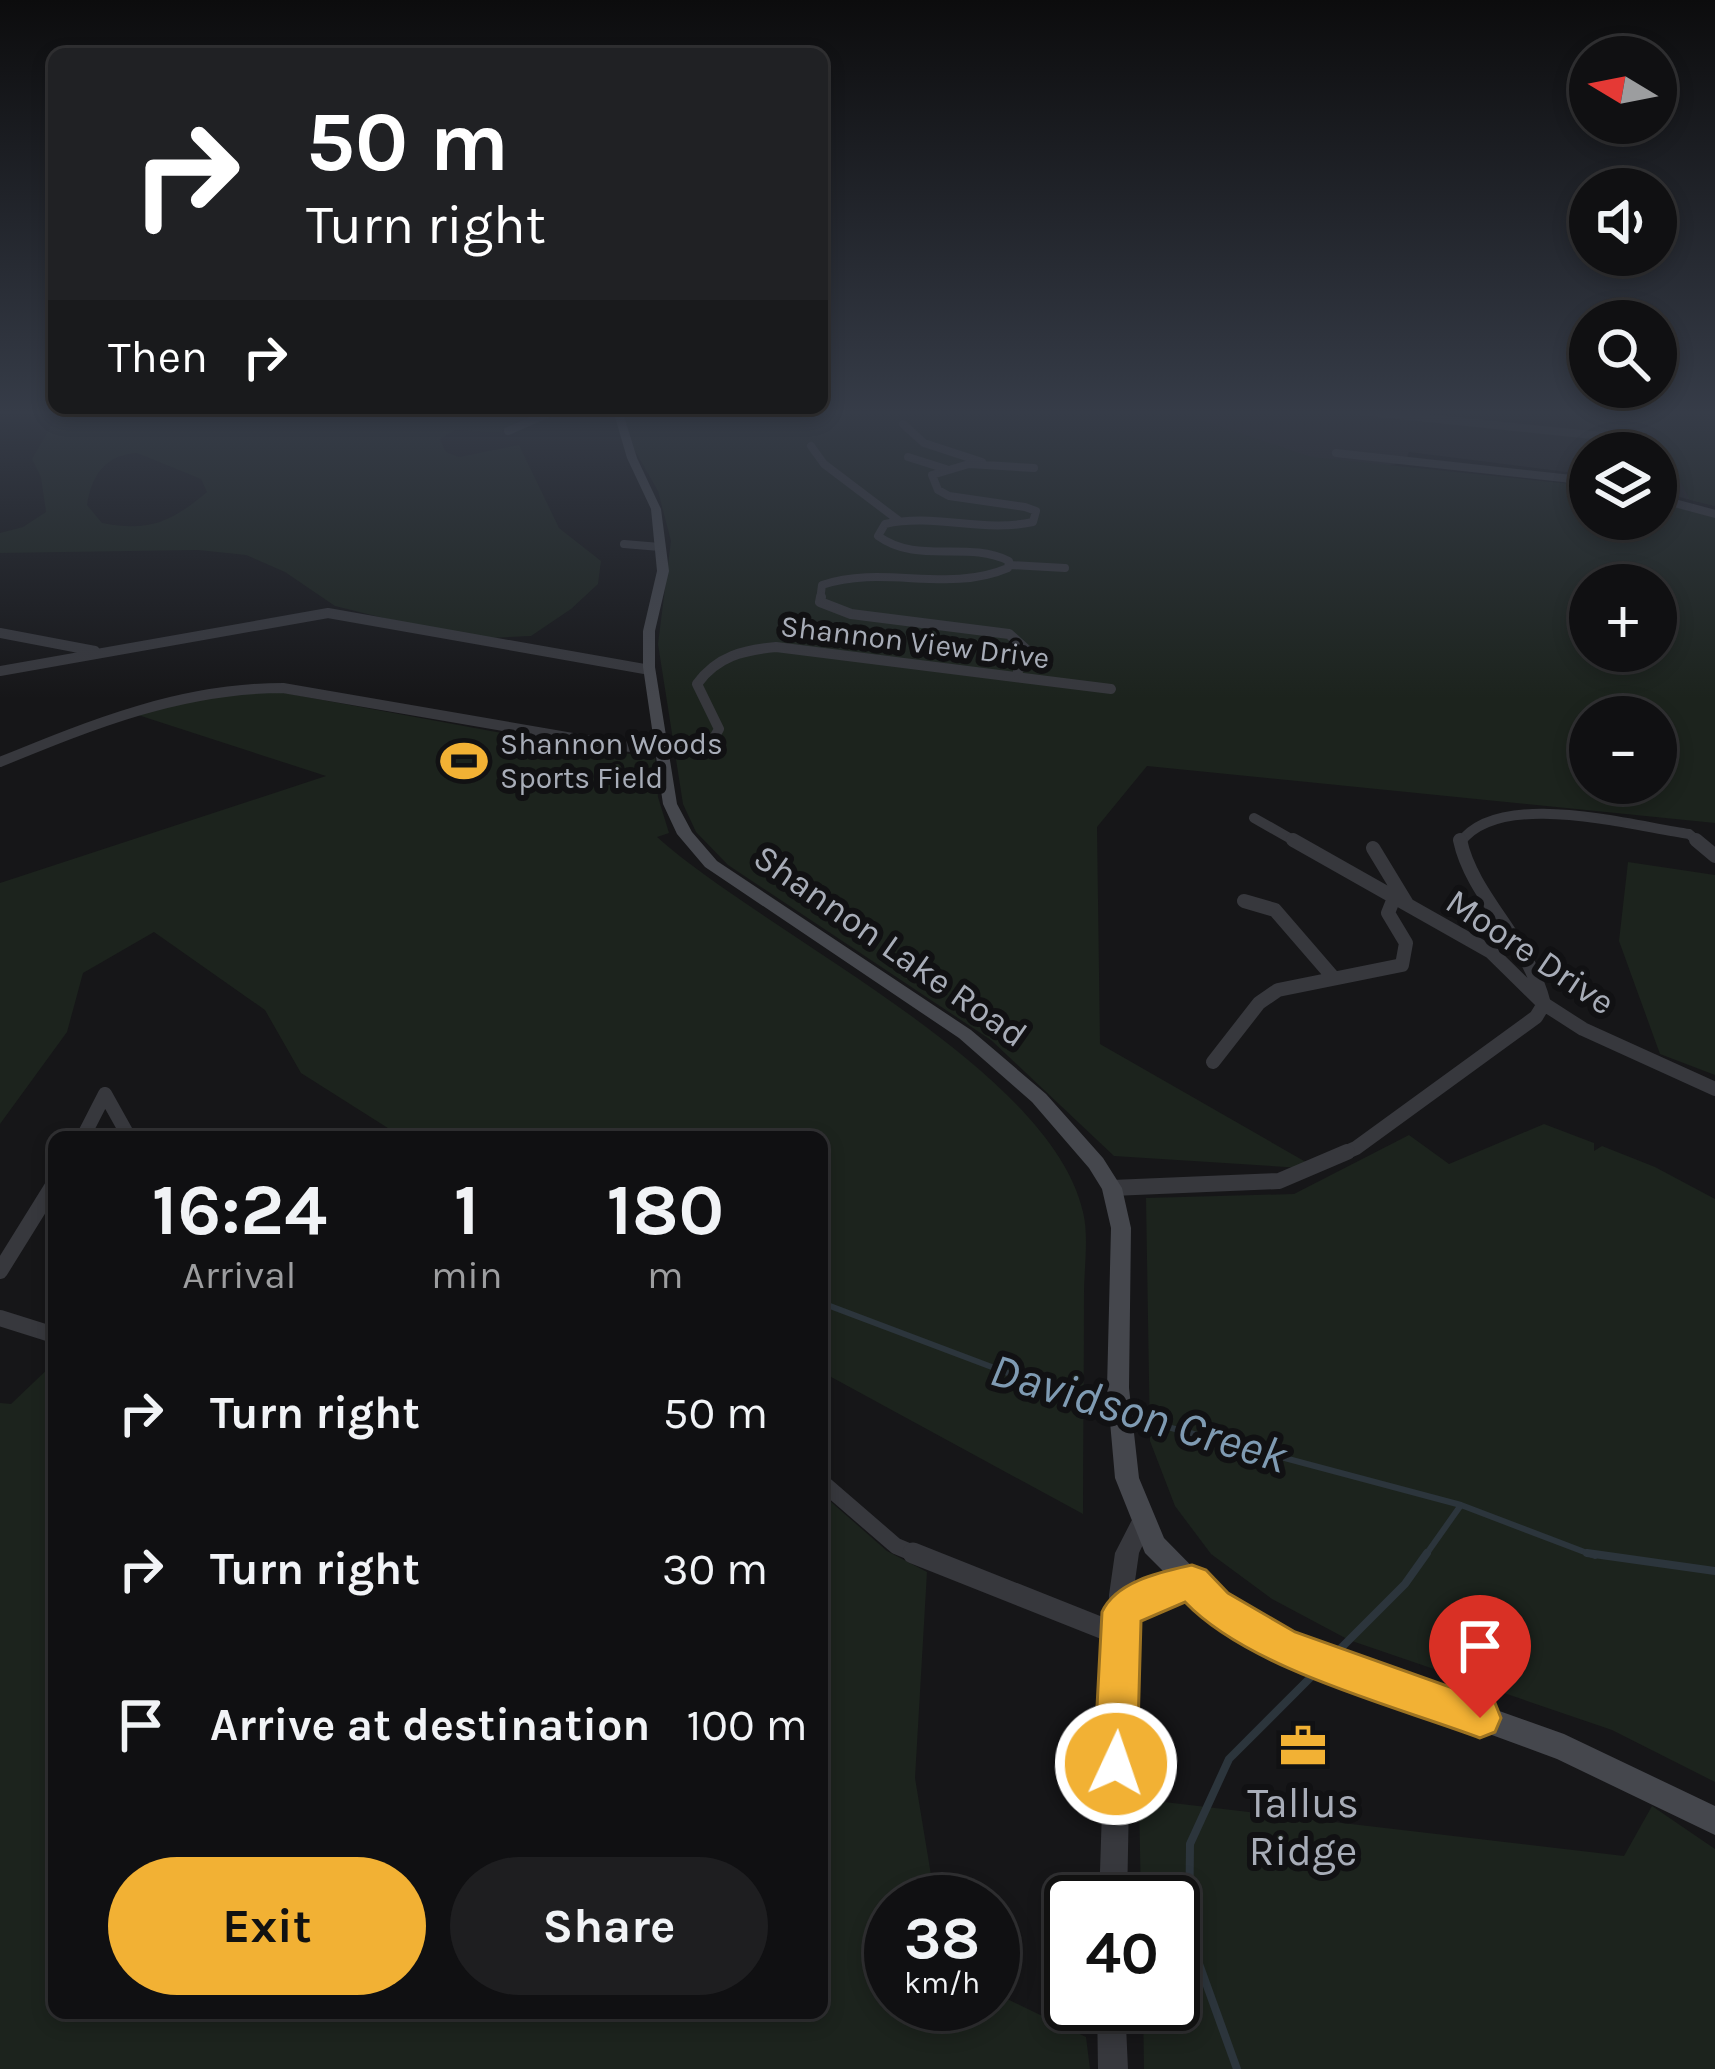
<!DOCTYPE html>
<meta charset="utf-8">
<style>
:root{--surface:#101012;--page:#1e1e20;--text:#f1f3f6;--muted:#9c9d9f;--line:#303032;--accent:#f2b134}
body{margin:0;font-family:Karla,sans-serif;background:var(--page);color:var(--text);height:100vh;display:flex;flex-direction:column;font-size:45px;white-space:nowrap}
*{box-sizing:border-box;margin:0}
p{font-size:39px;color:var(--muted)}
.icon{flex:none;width:66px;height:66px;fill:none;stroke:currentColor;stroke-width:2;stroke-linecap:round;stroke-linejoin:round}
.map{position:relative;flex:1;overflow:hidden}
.sheet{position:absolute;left:48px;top:1131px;width:780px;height:888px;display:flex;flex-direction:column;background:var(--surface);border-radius:18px;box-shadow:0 6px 18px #0003,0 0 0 3px var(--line)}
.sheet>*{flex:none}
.guide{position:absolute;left:48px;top:48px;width:780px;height:366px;border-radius:18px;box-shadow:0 6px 18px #0003,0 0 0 3px var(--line);background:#202124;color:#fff;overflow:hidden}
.needle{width:78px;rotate:280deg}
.fabs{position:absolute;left:1569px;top:36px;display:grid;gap:24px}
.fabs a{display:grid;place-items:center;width:108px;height:108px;border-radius:50%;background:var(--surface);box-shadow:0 6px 18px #0003,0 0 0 3px var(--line);font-size:60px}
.speed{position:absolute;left:864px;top:1875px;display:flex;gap:24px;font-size:60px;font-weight:700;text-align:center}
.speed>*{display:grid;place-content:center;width:156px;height:156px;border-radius:50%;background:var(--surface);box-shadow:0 6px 18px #0003,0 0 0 3px var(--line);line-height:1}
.speed small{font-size:30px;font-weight:400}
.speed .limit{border:6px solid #111;border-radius:18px;background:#fff;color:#111}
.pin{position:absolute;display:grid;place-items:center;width:102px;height:102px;color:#fff;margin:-123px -51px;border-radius:50% 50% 50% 0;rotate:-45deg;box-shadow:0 0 12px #0007}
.pin .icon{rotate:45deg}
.me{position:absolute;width:132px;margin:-66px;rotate:3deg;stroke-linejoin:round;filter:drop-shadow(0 0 9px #0008)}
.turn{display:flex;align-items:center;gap:42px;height:252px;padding:0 60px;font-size:54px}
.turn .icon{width:156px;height:156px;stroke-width:2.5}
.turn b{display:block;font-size:84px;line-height:102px}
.then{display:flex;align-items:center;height:114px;padding:0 60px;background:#0003;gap:24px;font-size:45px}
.eta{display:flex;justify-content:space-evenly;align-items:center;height:204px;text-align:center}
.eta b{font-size:72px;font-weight:700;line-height:84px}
.primary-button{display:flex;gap:24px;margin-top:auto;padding:24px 60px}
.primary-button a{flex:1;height:138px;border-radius:72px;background:var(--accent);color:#111;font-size:48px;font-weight:700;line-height:138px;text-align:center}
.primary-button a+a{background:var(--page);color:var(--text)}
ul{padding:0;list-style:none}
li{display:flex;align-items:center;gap:36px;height:156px;padding:0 60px}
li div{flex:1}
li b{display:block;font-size:45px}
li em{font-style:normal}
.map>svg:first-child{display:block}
</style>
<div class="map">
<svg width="1715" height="2069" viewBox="0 0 1715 2069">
<rect width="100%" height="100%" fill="#161618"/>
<!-- built -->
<path fill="#222225" d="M1171,410H1715V506L1656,491V453H1590V475L1409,452L1405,463L1363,469L1289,465Z"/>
<!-- green -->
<path fill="#1c231d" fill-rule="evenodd" d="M65,410H537L500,432L455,430L440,439L446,452L459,457L519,445L559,528L601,561L598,584L571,609L531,636L469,639L335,606L285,572L246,555L198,550L0,553V533L23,527L46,512L41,477L32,459L58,414ZM137,453L201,479L207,492C171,522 150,532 102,523L87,505C92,474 106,455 137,453Z
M621,410H1171L1311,457L1590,486V519H1656V500L1715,518V823L1147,766L1097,827L1100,1044L1318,1169L1114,1156L991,1040L728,865L696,832L683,804L658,644L671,541L658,491L634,449ZM1590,585H1656V651H1590ZM1590,717H1656V783H1590Z
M1643,410L1715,420V506L1690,500Z
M243,692L285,693L605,752L655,756L658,797L669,833L657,837C768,936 1050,1067 1083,1212C1089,1236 1084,1269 1084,1294C1084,1367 1083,1441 1083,1514L822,1372V1137H402L301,1073L265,1010L154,932L83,973L67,1032L0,1124V883L326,776L138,715L167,704Z
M1628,862L1715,875V1075L1660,1054L1619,941Z
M1544,1124L1594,1143V1151L1602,1146L1655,1167L1715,1199V1782L1612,1730L1349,1640L1272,1599L1211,1554L1175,1506L1150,1441L1146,1198L1294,1194L1409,1135L1449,1164Z
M54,1363V2013H822V1494L887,1551L927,1572L915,1778L933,1887L943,1902H891V2004H993V1980L1005,1998L1086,2037L1090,2069H0V1403L11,1404Z
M1139,1799L1624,1856L1652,1806L1715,1849V2069H1144L1143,2004H1173V1902H1141Z"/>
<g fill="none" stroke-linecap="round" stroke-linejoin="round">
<!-- stream-far1 -->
<path stroke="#2c353c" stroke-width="6" d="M822,1303L1114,1413
M1130,1417L1461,1505L1595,1556
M1425,1556L1461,1505"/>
<!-- stream -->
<path stroke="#2c353c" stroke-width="8" d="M1587,1553L1715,1571
M1333,1656L1405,1584L1427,1553
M1237,2069L1189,1936L1190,1844L1229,1759L1320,1668"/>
<!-- minor-far4 -->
<path stroke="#37383d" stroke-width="8" d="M1350,410L1631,439L1649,446L1651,453
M903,424L924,443L982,462
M508,431L556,410
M811,446L824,464L898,520
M1336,453L1590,481
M908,457L946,469
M1656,468L1667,501
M1656,498L1715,514
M624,544L660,547
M1010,565L1065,568
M820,600L822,585C884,564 947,594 1008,568L1009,561C966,540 918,565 878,536L885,524C935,513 983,533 1033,522L1036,511L1025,507L949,496L938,490L932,475L969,464L1034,468"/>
<!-- minor-far3 -->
<path stroke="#37383d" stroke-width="10" d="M821,597L820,602L851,614L1009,634L1029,652L1018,671
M0,633L95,651
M0,671L328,613L650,670
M0,762C93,724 181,688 283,688L619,746L685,751L712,741L719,729L697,684C717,656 744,650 776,647L1111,689
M1254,818L1298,843
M1460,843C1498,788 1631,826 1689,834L1700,843"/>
<!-- minor-far2 -->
<path stroke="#37383d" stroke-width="14" d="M1293,840L1491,952L1544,1004L1583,1029L1715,1089
M1696,840L1715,856
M1373,848L1407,904
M1244,901L1275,910L1332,976
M1213,1062L1259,1003L1278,990L1402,965L1406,943L1388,913L1394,898
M105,1094L129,1137
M83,1137L105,1094
M1340,1155L1356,1148L1536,1017L1544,1004C1528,939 1472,897 1460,840"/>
<!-- minor-far1 -->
<path stroke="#37383d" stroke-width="16" d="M1112,1188L1279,1181L1347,1152
M0,1271L54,1184
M0,1318L54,1335
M822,1482L896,1546L920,1556"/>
<!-- minor -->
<path stroke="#37383d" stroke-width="21" d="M913,1553L1122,1636"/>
<!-- tertiary -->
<path fill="#37383d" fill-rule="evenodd" d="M1144,1509L1152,1512L1155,1519L1139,1553L1133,1595L1127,1902H1099L1109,1595L1115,1553L1136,1512Z
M1097,2004H1125L1128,2069H1098Z"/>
<!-- secondary -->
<path fill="#45474d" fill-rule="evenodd" d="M613,410H622L637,458L661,509L669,571L655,631V667L677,804L692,832L717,861L971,1030L1046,1094L1103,1158L1122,1188L1131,1228L1129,1388L1139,1478L1164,1538L1223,1598L1291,1637L1564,1734L1715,1806V1835L1557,1759L1274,1655L1205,1614L1187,1596L1163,1600L1121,1624L1112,1620L1108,1612C1118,1594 1148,1581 1168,1576L1145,1553L1115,1478L1107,1388L1111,1228L1102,1189L1089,1168L1032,1102L959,1038L705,867L677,834L663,804L643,667V631L657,571L651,509L627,458Z"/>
</g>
<!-- sky -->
<linearGradient id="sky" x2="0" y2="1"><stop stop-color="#0c0c0d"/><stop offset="0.59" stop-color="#363c48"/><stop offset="1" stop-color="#363c48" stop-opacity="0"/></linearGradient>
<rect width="1715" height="699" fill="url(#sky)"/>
<!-- route -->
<path fill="#f2b134" stroke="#9d7322" stroke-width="3" d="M1192,1565L1206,1570L1228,1593L1295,1632L1495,1703L1501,1718L1495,1732L1480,1738C1392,1705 1249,1669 1185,1602L1141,1621L1137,1764L1131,1779L1116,1785L1101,1779L1094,1764L1102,1612C1116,1581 1161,1572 1192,1565Z"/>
<!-- icons -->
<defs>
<symbol id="stadium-bare" viewBox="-9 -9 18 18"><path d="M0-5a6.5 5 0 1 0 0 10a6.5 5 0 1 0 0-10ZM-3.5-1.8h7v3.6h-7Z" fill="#f2b134" stroke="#111113" stroke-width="2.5" paint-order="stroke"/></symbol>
<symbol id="office-bare" viewBox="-9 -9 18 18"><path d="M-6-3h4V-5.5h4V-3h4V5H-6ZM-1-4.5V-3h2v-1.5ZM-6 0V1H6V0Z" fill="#f2b134" stroke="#111113" stroke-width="2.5" paint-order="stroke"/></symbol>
</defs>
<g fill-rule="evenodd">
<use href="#stadium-bare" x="431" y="728" width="66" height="66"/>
<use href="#office-bare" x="1270" y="1713" width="66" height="66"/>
</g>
<g text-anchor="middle" stroke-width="12" stroke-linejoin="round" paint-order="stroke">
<!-- far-street labels -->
<g font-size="30" fill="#a8adb8" stroke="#111113">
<text transform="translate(915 642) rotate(7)" y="10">Shannon View Drive</text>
</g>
<!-- far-poi labels -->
<g font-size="30" fill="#a8adb8" stroke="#111113" text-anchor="start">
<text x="500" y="754">Shannon Woods<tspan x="500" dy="34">Sports Field</tspan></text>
</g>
<!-- street labels -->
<g font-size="36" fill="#a8adb8" stroke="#111113">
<text transform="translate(891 945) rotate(35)" y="13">Shannon Lake Road</text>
<text transform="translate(1531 951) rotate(34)" y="13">Moore Drive</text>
</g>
<!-- near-poi labels -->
<g font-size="42" fill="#a8adb8" stroke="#111113">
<text x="1303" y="1817">Tallus<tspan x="1303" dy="48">Ridge</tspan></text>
</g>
<!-- near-water labels -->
<g font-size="48" font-style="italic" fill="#7f9bb3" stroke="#111113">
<text transform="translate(1139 1412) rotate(17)" y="17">Davidson Creek</text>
</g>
</g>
</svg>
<div class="fabs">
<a><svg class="needle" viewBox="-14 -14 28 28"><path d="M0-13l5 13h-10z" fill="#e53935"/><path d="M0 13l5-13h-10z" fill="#9c9d9f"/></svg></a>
<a><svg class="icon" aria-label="sound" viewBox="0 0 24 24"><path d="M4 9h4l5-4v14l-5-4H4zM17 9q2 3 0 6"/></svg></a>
<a><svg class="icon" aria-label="search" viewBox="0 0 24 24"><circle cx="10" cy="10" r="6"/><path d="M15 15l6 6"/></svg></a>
<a><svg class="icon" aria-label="layers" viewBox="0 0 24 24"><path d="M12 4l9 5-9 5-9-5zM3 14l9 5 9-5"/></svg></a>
<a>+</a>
<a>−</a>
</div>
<div class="speed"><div>38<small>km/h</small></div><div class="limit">40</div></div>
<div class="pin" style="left:1480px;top:1718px;background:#d93025"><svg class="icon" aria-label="arrive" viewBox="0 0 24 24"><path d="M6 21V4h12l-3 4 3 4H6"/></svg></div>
<svg class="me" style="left:1116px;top:1764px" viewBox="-20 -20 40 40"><circle r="17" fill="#f2b134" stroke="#fff" stroke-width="3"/><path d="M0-11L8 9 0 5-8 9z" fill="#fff"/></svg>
<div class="guide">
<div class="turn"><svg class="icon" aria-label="right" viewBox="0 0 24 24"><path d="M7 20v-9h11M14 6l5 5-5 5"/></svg><div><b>50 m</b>Turn right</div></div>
<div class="then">Then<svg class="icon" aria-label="right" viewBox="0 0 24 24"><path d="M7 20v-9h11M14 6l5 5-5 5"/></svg></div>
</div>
<section class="sheet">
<div class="eta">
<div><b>16:24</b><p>Arrival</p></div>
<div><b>1</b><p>min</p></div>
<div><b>180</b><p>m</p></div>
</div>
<ul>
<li><svg class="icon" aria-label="right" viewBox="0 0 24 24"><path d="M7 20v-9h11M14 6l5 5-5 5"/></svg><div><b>Turn right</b></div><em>50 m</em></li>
<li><svg class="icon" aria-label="right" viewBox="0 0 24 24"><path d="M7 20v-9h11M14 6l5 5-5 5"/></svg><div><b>Turn right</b></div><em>30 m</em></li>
<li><svg class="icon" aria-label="arrive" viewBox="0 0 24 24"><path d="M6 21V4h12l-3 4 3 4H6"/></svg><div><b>Arrive at destination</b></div><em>100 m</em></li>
</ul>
<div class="primary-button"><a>Exit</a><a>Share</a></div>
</section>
</div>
